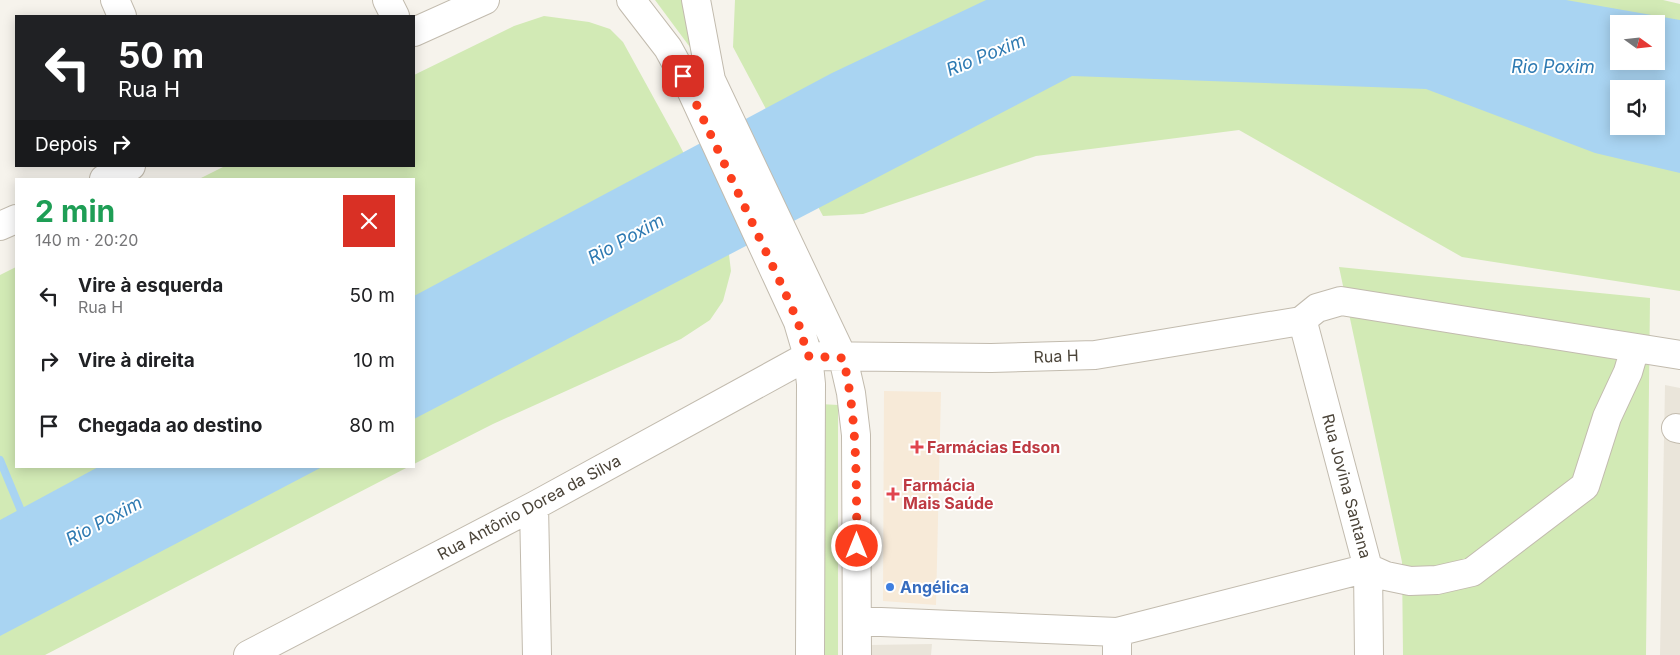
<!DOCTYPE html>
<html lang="pt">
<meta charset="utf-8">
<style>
:root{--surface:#fff;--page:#f6f6f6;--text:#202124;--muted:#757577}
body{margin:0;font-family:Inter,sans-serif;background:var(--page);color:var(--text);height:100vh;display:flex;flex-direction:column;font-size:19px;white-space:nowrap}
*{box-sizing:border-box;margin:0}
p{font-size:16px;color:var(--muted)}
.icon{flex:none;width:28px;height:28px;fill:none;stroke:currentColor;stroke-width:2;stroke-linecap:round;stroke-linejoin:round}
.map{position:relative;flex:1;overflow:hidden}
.panel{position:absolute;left:15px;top:178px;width:400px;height:290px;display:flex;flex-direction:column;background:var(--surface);border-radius:0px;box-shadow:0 2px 12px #0003}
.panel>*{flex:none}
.top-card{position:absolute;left:15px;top:15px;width:400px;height:152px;border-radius:0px;box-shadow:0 2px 12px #0003;background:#202124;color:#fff;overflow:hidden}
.needle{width:32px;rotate:105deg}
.controls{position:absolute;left:1610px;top:15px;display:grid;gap:10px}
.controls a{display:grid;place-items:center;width:55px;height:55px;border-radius:0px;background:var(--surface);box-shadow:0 2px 12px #0003;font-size:25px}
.pin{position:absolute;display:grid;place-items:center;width:42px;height:42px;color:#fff;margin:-21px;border-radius:10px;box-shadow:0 2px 8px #0006}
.me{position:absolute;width:55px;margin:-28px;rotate:0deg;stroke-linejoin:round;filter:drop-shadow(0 0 4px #0008)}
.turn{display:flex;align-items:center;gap:18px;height:105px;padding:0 20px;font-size:22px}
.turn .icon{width:65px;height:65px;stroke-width:2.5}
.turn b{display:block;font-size:35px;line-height:42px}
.then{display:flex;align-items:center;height:48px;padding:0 20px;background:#0003;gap:10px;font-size:19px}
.round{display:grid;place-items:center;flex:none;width:52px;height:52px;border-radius:0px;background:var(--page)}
.overview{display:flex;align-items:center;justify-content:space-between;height:85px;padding:0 20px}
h1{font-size:30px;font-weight:700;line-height:38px;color:#1e9e55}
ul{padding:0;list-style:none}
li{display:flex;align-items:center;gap:15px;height:65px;padding:0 20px}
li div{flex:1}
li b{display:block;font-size:19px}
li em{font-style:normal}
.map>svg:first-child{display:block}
</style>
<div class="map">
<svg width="1680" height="655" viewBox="0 0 1680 655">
<rect width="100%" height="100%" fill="#f6f3ec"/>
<!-- residential -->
<path fill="#eae5da" d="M1665,385L1680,388V655H1660Z
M932,644L931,655H870V645Z"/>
<!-- commercial -->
<path fill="#f7ead8" d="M884,391L941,392L936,605L883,601Z"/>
<!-- green -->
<path fill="#d2eab5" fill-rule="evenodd" d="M655,0H692L698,58Z
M735,0H1663L1680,4V291L1462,257L1239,130L1036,156L863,214L823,216L733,47ZM1619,24H1656V61H1619ZM1619,89H1656V126H1619Z
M544,16L589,22L610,29L623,42L678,142L727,239L731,271L723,301L710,320L681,339L493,424L414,464V179H199L225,166H414V75L514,26Z
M16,267V466H410L45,655H0V275Z
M1339,267L1650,298L1646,655H1403L1402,562Z
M820,404L838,405V655H819Z"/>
<!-- water -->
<path fill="#a9d4f2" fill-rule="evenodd" d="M986,0H1566L1680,20V173L1595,153L1426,89L1072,76L414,419V296L832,73ZM1619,24H1656V61H1619ZM1619,89H1656V126H1619Z
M100,466H324L0,636V520Z"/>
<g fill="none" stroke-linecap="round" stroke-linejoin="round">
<!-- stream -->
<path stroke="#a9d4f2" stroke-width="8" d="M0,460L24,518"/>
<defs>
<path id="minor" d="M115,0L122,16
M387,0L395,16
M631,0L668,48L691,90L798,322L808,356L811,384L810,655
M696,0L711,80L843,358L851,393L856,435L857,655
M414,32L485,0
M104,179L131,166
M0,226L16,219
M1301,321L1317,308L1341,301L1680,355
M1301,321L1304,326L1368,568L1369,655
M1676,428L1680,429
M534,506L537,655
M857,621L1117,632L1368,568L1386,576L1410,581L1437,580L1472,572L1585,486L1607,417L1628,372L1635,348
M248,655L534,506L808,356L991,358L1095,355L1301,321
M1117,655V632"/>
</defs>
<!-- minor casing -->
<use href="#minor" stroke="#c2bbae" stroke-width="30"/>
<!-- minor -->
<use href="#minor" stroke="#fff" stroke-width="28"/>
</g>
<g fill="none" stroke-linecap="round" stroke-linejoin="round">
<!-- route -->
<path stroke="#fc3f1d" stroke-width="9" stroke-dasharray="0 16.2" d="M683,76L783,288L798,322L808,356L843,358C858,420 856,483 857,546"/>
</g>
<!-- markers -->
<g fill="#e0444e" stroke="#fff" stroke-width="2">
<path d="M914.5 439.5h5v5h5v5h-5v5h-5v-5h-5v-5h5z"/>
<path d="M890.5 486.5h5v5h5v5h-5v5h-5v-5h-5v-5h5z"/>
</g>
<circle fill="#3f7fe0" stroke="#fff" stroke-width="2" cx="890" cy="587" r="5"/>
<g text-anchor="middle" stroke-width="4" stroke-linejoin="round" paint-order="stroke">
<!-- street labels -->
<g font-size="16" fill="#4b4439" stroke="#fff">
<text transform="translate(1056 356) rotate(-2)" y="6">Rua H</text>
<text transform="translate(1347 486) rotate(75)" y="6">Rua Jovina Santana</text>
<text transform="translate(529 507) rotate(-28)" y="6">Rua Antônio Dorea da Silva</text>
</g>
<!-- health labels -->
<g font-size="16" font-weight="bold" fill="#be3a42" stroke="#fff" text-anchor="start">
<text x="927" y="453">Farmácias Edson</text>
<text x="903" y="491">Farmácia<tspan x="903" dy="18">Mais Saúde</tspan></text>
</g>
<!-- shop labels -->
<g font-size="16" font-weight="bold" fill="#366cbe" stroke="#fff" text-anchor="start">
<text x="900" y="593">Angélica</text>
</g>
<!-- water labels -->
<g font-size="18" font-style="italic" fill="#2e7ab2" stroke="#fff">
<text transform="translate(986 55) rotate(-22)" y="6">Rio Poxim</text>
<text x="1553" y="73">Rio Poxim</text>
<text transform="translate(626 239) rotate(-29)" y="6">Rio Poxim</text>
<text transform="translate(104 521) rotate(-28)" y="6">Rio Poxim</text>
</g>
</g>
</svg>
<div class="controls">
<a><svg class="needle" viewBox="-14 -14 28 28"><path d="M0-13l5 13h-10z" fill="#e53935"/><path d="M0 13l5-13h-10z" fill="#757577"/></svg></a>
<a><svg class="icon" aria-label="sound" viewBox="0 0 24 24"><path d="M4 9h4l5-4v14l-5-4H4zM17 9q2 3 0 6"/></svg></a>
</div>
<div class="pin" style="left:683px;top:76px;background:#d93025"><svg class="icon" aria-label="arrive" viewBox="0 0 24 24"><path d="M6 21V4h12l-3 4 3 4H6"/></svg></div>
<svg class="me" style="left:857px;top:546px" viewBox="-20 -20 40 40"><circle r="17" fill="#fc3f1d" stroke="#fff" stroke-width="3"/><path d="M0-11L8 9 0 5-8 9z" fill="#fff"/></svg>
<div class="top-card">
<div class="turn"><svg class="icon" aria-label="left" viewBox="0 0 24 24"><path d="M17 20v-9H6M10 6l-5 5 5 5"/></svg><div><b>50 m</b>Rua H</div></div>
<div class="then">Depois<svg class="icon" aria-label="right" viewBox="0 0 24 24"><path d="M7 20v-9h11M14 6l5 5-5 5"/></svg></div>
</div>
<section class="panel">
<div class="overview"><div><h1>2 min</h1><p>140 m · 20:20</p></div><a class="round" style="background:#d93025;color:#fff"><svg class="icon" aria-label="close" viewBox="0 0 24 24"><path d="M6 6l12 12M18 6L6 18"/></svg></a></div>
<ul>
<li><svg class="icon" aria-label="left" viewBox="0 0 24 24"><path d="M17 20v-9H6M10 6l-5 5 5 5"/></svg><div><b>Vire à esquerda</b><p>Rua H</p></div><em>50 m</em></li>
<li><svg class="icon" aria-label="right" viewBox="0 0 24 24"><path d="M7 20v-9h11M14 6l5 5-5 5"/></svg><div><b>Vire à direita</b></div><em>10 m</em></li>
<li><svg class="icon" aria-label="arrive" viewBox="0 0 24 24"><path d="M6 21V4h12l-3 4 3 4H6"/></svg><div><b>Chegada ao destino</b></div><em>80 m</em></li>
</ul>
</section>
</div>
